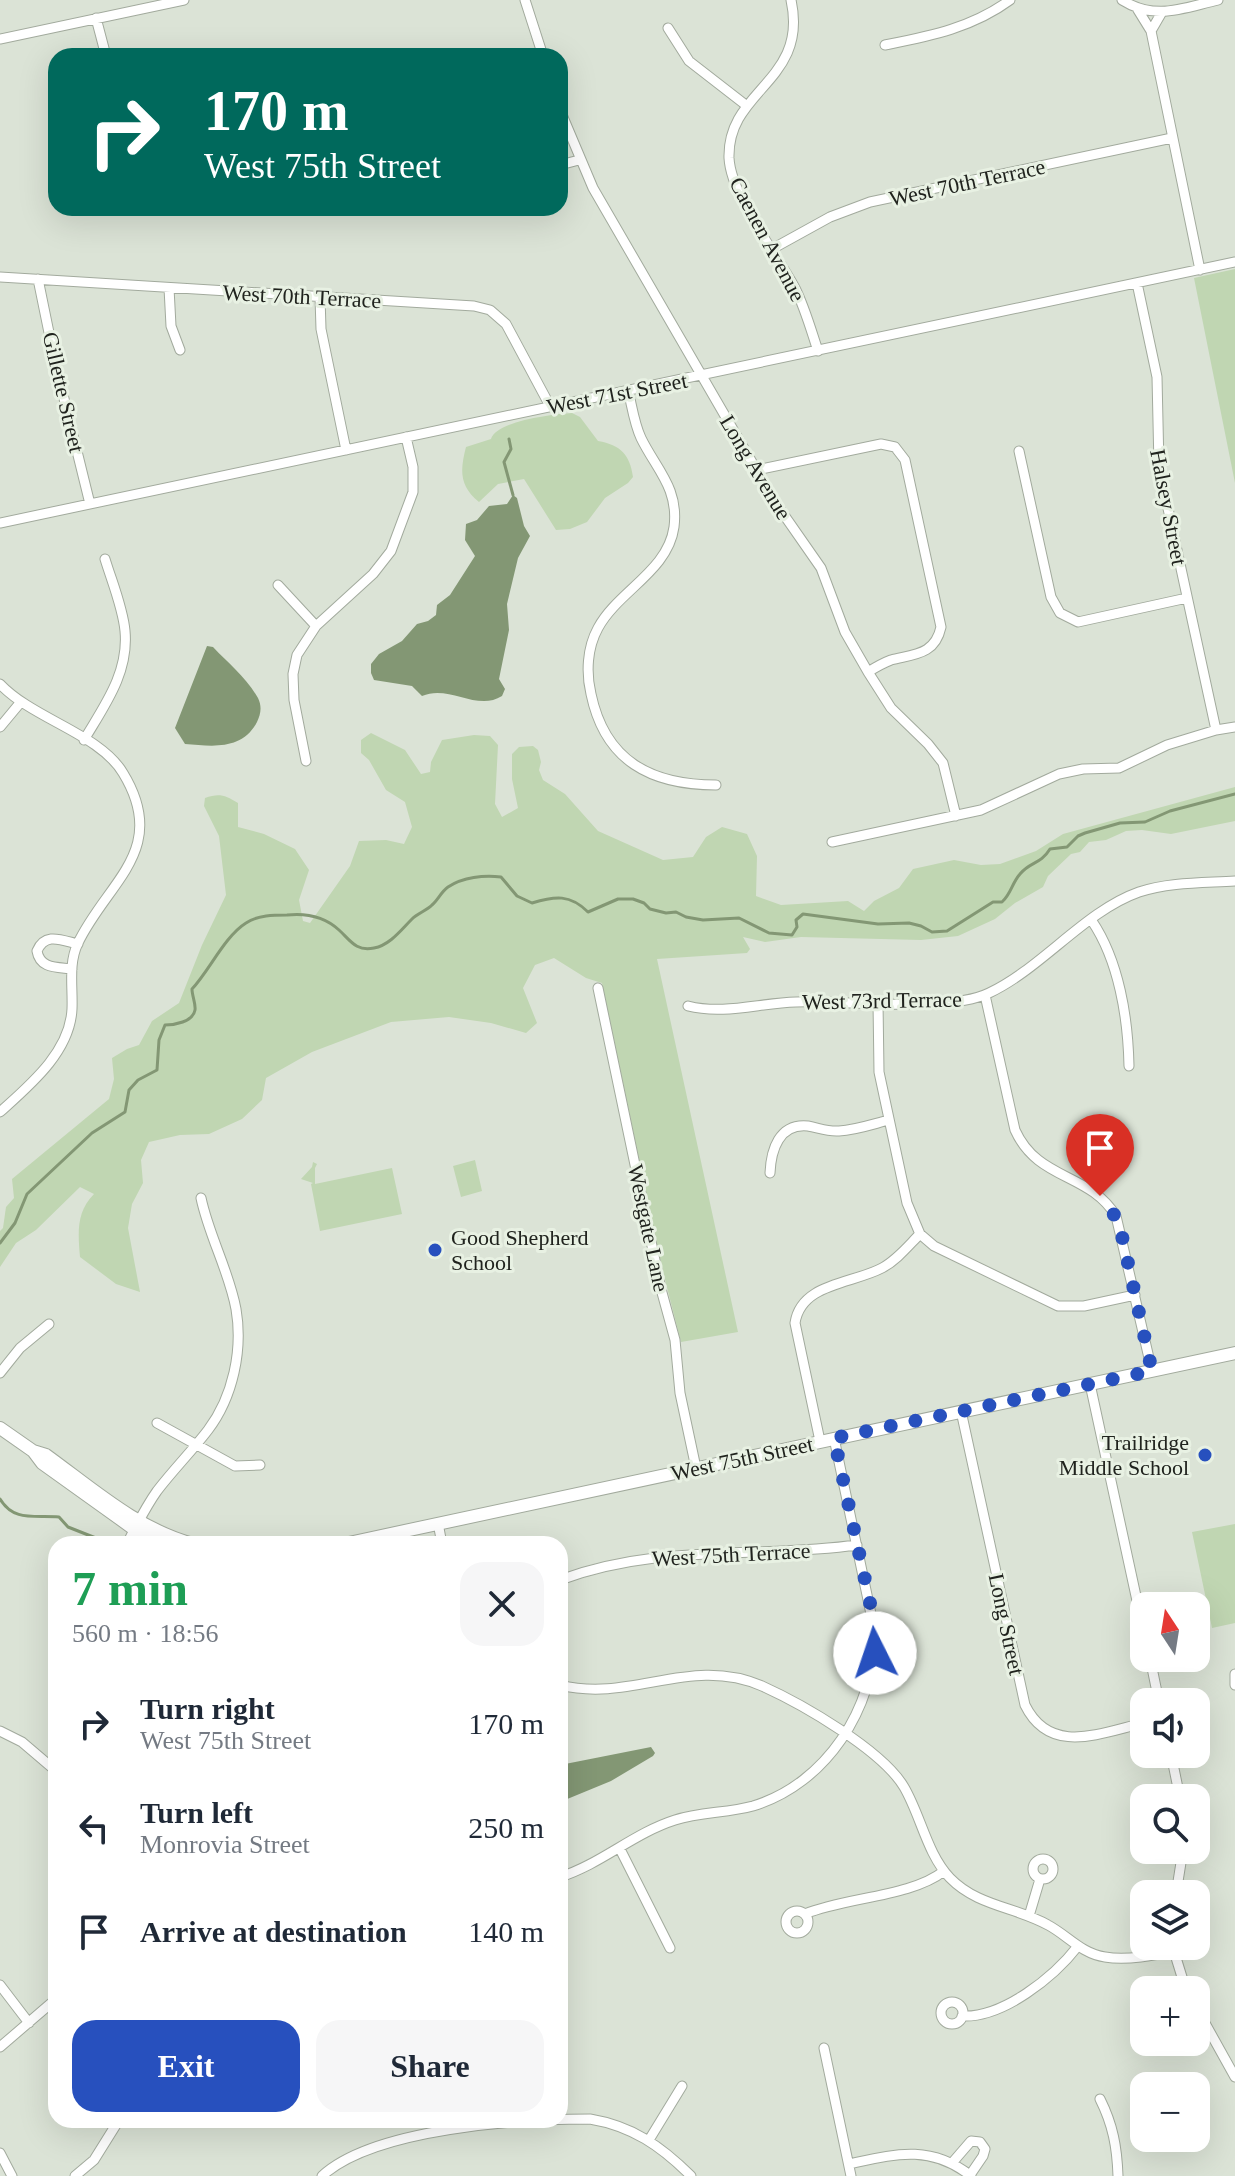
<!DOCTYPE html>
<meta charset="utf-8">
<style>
:root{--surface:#fff;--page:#f6f6f7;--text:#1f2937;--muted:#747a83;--accent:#2750be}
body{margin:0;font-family:"Times New Roman",serif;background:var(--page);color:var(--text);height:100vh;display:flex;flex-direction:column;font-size:30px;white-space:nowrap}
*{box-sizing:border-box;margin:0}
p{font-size:26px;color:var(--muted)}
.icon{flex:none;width:44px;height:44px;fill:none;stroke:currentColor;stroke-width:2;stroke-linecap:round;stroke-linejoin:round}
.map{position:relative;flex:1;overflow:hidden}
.side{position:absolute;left:48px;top:1536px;width:520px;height:592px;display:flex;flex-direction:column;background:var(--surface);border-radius:24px;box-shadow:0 8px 32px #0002}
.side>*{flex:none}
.banner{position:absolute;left:48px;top:48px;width:520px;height:168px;border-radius:24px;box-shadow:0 8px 32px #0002;background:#00695c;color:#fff;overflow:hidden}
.needle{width:52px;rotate:348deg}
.tools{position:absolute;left:1130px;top:1592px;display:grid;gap:16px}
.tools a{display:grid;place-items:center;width:80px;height:80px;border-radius:16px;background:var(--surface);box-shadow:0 8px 32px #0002;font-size:40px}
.pin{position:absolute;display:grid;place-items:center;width:68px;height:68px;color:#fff;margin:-82px -34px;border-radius:50% 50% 50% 0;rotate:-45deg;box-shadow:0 0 8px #0007}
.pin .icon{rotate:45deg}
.me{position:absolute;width:88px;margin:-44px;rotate:356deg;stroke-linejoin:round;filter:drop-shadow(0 0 6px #0008)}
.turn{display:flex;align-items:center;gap:28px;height:168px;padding:0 24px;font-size:36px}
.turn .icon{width:104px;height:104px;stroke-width:2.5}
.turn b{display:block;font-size:56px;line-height:68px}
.round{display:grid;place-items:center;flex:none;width:84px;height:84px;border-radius:24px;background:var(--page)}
.overview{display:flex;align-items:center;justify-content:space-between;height:136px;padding:0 24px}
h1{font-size:48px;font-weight:700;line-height:60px;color:#1e9e55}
.cta{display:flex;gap:16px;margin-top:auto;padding:16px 24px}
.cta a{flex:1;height:92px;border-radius:24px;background:var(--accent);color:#fff;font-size:32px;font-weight:700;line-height:92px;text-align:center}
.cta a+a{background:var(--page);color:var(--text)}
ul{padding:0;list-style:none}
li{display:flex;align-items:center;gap:24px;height:104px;padding:0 24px}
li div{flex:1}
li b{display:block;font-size:30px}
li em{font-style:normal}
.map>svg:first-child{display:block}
</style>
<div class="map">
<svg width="1235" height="2176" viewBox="0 0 1235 2176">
<rect width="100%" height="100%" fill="#dbe3d6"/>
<!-- green -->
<path fill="#c0d6b2" d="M1235,269V483L1194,278Z
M572,413L580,417L598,441C621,445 630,455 633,477L628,483L605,498L587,522L570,529L556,530L524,479L498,484L479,502C459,486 460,470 466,447L491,439C496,421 554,414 572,413Z
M371,733L405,750L421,774L430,772L431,762L442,740L474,735L490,736L498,745L495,804L502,817L518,808L512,779V754L519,747L533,746L538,750L541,762L539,770L543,780L565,794L598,831L663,860L693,857L706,837L722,827L747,834L757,856L756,896L781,905L848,901L864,911L874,901L899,888L913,869L954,860L981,865L1000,864L1036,851L1063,834L1235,787V821L1171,834L1142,830L1126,831L1106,840L1089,842L1080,852L1071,854L1048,876L1043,887L1015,903L995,919L958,936L921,940L801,937L765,942L743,937L750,949L747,953L657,959L738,1332L681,1342L662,1268L602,983L586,978L554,958L535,965L523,988L537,1023L526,1033L491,1023L449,1017L391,1022L312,1052L266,1078L262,1100L242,1119L209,1134L180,1135L149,1142L141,1160L143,1183L132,1204L128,1228L140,1292L116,1284L80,1257C78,1233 76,1212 94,1194L80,1187L36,1230L16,1243L0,1267V1231L3,1228L6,1207L14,1198L12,1179L109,1099L114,1079L112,1058L127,1049L139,1045L152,1021L179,1003L202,945L226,895L219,836L204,806L205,798C219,793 225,795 238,803V827L264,834L295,849L309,870L299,900L303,921L310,923L350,866L359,841L386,840L404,844L412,827L405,802L386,790L369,760L361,753V740Z
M475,1160L482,1191L461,1197L453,1166Z
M313,1162L317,1164L315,1168V1184L392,1168L402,1214L320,1231L311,1184L313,1183L301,1179L312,1167Z
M1235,1524V1623L1212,1628L1192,1532Z"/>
<!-- water -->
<path fill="#839774" d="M513,495L517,498L524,526L530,536L518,558L507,604L509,630L499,679L505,689L502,696C477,712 449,684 422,696L412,686L374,680L371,673V664L379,654L402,641L417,624L428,621L436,615L437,605L450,595L475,556L465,540L466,524L477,520L489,506L507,504Z
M207,646L213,647C229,664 246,677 258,698C262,706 261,714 257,722C242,751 212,746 185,744L175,728Z
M651,1747L655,1753L653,1756L611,1781L560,1802V1765Z"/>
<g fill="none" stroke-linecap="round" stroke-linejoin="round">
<!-- stream -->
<path stroke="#839774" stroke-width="3" d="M509,439L511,449L504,462L513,495
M0,1243L15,1223L27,1194L92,1133L125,1112L129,1090L138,1080L157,1070L159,1040L165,1025C174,1025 193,1022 195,1010C196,1004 192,996 192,989C209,971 225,936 246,923C258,915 274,915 287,915C306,913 325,917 339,930C350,940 356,952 374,948C390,945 401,930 412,919C418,913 426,911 432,905C438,900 441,892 448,887C463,877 484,875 501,877L517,896L532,903C555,896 570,894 588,912L618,899H633L644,903L650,909L666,913L676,912L686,917L703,920L739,918L769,933L792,935L797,927L796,920L803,914L878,924L909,923L921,926L932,932L947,931L993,902H1002C1011,894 1012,883 1020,874C1031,861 1040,865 1050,849L1067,847L1078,836L1085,833L1120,823L1145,822L1170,811L1235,794
M0,1499C14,1522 34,1515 59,1517L68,1527L111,1544"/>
<defs>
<path id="minor" d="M525,0L543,56
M791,0C809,82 727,89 729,158C731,196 776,253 795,288C805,308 811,330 818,351
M1122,0C1155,21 1183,8 1218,0
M1138,10L1151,31
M1162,12L1151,31L1200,270
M96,18L106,56
M668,28L689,61L747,106
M0,39L184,0
M885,45C930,36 972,28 1010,0
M560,110L593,188L775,502L821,568L845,632L868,672L891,708L928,744L943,763L956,816
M560,165L579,160
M772,249L830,217L870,202L1172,138
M0,277L474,306L490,310L506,324L550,406
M38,279L55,362L90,504
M1137,283L1157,377L1159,467L1216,730
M169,288L171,326L180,350
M320,297L321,329L346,450
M628,390C632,406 634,423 641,438C656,469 679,488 674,527C668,571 618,591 598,628C587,648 586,673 591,694C605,761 651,785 716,785
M1019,451L1051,597L1060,613L1078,622L1187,598
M757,470L881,444L895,447L905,460L941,627C935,655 914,654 891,660C883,663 876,667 868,672
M0,523L1235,262
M278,585L316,626
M0,684C33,719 100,734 123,773C170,850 107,882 78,943C68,964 73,987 72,1009C70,1052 30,1085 0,1112
M0,727L20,703
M84,740C104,706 129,673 125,631C123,608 112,582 105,559
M306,761L294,700L293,674L297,655L316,626L373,574L391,551L413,492V467L406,437
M832,842L981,810L1059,774L1083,769L1119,768L1167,745L1216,730L1235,727
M1092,921C1119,961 1128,1018 1129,1066
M72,969C57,967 40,969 37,951C45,932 61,940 78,944
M598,988L661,1289L675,1340L680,1393L696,1468
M985,995L1015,1130C1038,1181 1089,1172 1116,1216L1152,1371
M878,1002L879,1072L907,1203L920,1234L934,1246L1058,1306H1084L1135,1295
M688,1006C724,1015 759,1003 796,1002C844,1000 948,1013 989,993C1042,968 1085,911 1139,892C1169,882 1204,883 1235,881
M770,1173C771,1150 779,1123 808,1126C819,1128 828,1132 839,1131C856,1130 873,1124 889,1120
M0,1373L20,1348L49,1324
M1090,1384L1144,1633
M961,1411L1025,1705C1050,1756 1100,1733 1144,1723
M157,1423L235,1466L260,1465
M820,1441L795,1323C801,1283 852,1284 882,1268C897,1260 908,1246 920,1234
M438,1523L442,1544
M127,1544C136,1526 145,1508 157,1491C173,1470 192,1451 208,1430C233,1397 243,1350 236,1309C229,1271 209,1236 201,1198
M560,1580C660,1543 755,1559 857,1545
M1150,1658L1159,1702
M1235,1674V1685
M560,1685C632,1703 690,1655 762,1686C802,1704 882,1750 904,1787C921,1816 927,1854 950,1878C977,1906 1016,1907 1048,1925C1067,1935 1082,1954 1105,1957C1134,1962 1171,1951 1201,1946
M0,1731L22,1742L56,1771
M1171,1754L1180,1798
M620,1849L670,1948
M1033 1869a10 10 0 1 1 20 0a10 10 0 1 1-20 0Z
M560,1877C601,1864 634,1833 675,1820C700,1812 727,1813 753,1806C826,1784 875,1708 875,1633L834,1438
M1176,1894L1183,1850
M786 1922a11 11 0 1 1 22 0a11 11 0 1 1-22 0Z
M805,1914C846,1897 911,1897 944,1871
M1029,1916L1040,1879
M1173,1948L1186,1990
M0,1985L29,2023
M941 2013a11 11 0 1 1 22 0a11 11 0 1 1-22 0Z
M1196,2007L1235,2077
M962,2016C1003,2018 1054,1977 1078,1946
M0,2047L56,1999
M824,2048L851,2176
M1100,2099C1113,2125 1117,2147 1118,2176
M649,2140L682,2086
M0,2153L12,2176
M952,2163L971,2141L980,2142L985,2149L983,2156L970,2175
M849,2164C895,2154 930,2144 971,2176
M75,2176L94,2160L119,2120
M322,2176C374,2128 521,2119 590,2119C632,2126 661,2146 691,2176"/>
<path id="major" d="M0,1428L33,1451L46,1455C93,1489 137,1529 193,1544
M33,1451L42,1463L134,1529L160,1544
M344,1544L1235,1353"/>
</defs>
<!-- minor casing -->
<use href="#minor" stroke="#a2aa9d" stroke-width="11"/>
<!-- major casing -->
<use href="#major" stroke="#a2aa9d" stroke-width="14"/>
<!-- minor -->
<use href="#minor" stroke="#fff" stroke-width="9"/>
<!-- major -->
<use href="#major" stroke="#fff" stroke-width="12"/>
</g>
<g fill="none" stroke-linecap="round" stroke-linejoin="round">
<!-- route -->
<path stroke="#2750be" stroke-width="14" stroke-dasharray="0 25.2" d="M875,1653L872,1612L834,1438L1152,1371L1120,1227L1109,1205L1100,1196"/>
</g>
<!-- markers -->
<g fill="#2750be" stroke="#e8f1e3" stroke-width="3">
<circle cx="435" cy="1250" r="8"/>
<circle cx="1205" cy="1455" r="8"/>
</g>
<g text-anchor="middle" stroke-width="6" stroke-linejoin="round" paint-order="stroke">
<!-- street labels -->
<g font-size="22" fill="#20231e" stroke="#e8f1e3">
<text transform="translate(967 182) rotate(-12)" y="8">West 70th Terrace</text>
<text transform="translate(768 239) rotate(62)" y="8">Caenen Avenue</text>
<text transform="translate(302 296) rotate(3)" y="8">West 70th Terrace</text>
<text transform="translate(64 392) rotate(77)" y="8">Gillette Street</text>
<text transform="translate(617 393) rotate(-11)" y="8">West 71st Street</text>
<text transform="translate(756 467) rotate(59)" y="8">Long Avenue</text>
<text transform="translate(1169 507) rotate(79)" y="8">Halsey Street</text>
<text transform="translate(882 1000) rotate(-1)" y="8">West 73rd Terrace</text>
<text transform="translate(649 1228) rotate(78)" y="8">Westgate Lane</text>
<text transform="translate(742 1458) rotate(-12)" y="8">West 75th Street</text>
<text transform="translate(731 1554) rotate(-3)" y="8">West 75th Terrace</text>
<text transform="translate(1007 1624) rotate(78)" y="8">Long Street</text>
</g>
<!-- poi labels -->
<g font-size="22" fill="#20231e" stroke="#e8f1e3" text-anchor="start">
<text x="451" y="1245">Good Shepherd<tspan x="451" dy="25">School</tspan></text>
<text x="1189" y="1450" text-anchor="end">Trailridge<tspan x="1189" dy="25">Middle School</tspan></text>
</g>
</g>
</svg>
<div class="tools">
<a><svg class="needle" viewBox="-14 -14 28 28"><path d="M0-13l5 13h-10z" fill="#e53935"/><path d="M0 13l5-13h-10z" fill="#747a83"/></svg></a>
<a><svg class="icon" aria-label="sound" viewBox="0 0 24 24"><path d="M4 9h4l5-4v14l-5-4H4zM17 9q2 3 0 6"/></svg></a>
<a><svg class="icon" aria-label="search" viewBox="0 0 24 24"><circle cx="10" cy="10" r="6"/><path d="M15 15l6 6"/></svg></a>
<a><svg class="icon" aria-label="layers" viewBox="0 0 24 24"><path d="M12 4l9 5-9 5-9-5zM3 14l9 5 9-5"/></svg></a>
<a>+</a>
<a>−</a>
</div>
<div class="pin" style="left:1100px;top:1196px;background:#d93025"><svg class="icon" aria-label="arrive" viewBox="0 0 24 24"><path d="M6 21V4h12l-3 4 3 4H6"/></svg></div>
<svg class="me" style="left:875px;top:1653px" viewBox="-20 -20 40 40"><circle r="19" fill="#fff"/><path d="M0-13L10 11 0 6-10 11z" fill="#2750be"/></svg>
<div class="banner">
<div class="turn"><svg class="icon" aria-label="right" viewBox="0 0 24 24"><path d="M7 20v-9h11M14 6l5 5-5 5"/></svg><div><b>170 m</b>West 75th Street</div></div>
</div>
<section class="side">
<div class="overview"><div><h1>7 min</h1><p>560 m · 18:56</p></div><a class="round"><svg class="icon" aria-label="close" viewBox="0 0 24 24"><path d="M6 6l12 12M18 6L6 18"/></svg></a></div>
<ul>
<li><svg class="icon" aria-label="right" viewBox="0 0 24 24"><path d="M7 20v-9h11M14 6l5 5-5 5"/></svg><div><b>Turn right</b><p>West 75th Street</p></div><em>170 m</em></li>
<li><svg class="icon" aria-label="left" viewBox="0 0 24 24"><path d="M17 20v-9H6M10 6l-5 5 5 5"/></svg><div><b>Turn left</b><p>Monrovia Street</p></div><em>250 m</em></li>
<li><svg class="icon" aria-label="arrive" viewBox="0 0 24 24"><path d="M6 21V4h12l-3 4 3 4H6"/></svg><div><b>Arrive at destination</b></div><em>140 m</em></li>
</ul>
<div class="cta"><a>Exit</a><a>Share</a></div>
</section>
</div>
